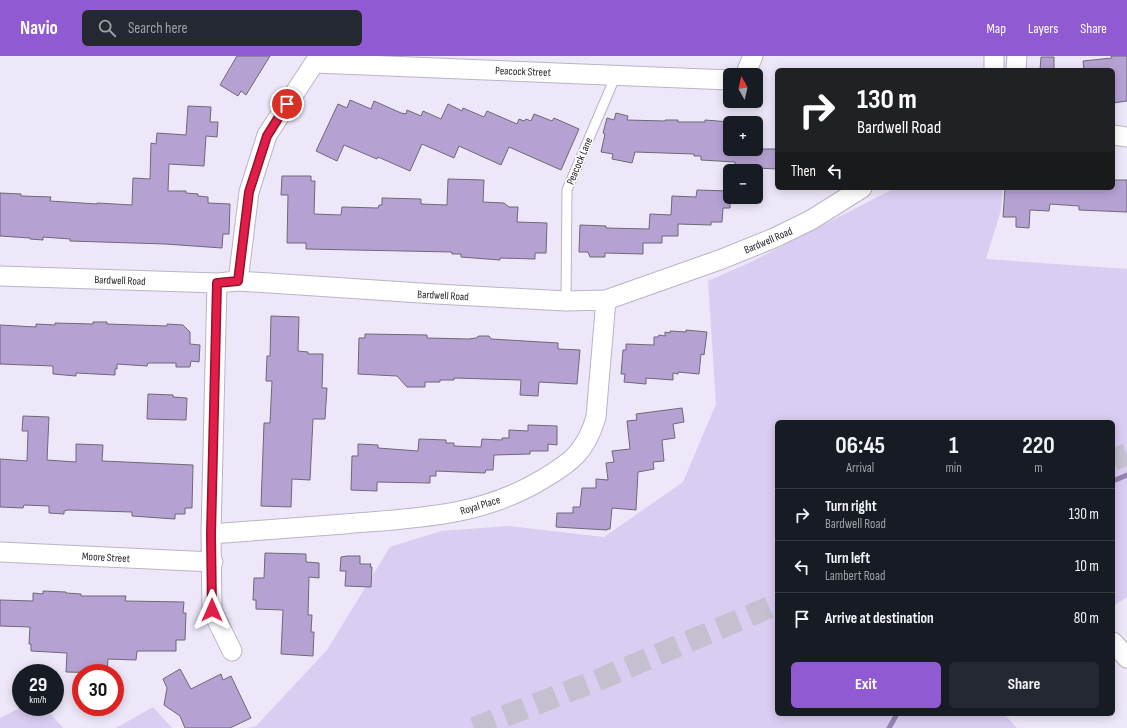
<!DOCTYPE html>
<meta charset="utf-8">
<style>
:root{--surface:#171b24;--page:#242831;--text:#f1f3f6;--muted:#9ea1a6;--line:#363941;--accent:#8f5ad2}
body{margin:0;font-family:"Sofia Sans Condensed",sans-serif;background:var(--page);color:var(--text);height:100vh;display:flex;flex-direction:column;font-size:15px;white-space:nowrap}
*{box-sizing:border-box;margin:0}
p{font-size:13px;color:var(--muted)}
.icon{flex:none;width:22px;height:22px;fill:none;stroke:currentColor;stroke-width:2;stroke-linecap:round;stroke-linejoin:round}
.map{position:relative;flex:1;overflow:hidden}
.sheet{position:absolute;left:775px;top:364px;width:340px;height:296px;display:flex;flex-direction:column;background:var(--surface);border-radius:6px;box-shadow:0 2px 10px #0003}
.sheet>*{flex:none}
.guide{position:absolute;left:775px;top:12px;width:340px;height:122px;border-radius:6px;box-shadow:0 2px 10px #0003;background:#202124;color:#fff;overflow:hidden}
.needle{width:26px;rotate:352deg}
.buttons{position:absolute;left:723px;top:12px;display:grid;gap:8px}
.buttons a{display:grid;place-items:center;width:40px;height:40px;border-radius:6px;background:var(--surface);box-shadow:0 2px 10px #0003;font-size:20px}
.speed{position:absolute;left:12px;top:608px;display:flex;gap:8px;font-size:20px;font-weight:700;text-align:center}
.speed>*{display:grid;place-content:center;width:52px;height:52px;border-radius:50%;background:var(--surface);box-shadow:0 2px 10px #0003;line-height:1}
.speed small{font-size:10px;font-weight:400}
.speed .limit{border:6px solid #d22;background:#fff;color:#111}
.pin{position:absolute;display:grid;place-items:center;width:34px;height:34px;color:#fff;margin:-17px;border:2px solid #fff;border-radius:50%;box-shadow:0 1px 4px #0007}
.me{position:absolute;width:44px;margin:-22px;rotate:0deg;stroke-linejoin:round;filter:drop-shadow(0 0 3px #0008)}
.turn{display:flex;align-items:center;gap:14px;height:84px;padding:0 16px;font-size:18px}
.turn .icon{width:52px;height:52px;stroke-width:2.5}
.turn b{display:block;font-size:28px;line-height:34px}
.then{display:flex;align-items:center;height:38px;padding:0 16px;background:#0003;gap:8px;font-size:15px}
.eta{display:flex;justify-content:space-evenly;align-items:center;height:68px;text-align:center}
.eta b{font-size:24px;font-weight:700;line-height:28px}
.action{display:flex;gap:8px;margin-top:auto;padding:8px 16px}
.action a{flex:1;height:46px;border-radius:6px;background:var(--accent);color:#fff;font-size:16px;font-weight:700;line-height:46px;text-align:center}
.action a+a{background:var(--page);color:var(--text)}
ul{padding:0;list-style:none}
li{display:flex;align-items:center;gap:12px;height:52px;padding:0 16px;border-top:1px solid var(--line)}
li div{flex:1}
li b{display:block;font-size:15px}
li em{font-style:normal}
header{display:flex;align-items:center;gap:24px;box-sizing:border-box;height:56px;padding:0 20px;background:var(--accent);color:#fff}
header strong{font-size:19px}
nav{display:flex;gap:22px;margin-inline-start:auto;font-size:14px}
.search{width:280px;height:36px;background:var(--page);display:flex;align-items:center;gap:10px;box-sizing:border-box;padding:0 14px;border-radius:6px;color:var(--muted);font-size:15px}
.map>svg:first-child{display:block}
</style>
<header>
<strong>Navio</strong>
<div class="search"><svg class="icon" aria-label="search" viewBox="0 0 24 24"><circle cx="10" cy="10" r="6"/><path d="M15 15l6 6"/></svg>Search here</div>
<nav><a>Map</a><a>Layers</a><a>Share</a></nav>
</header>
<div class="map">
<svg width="1127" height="672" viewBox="0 0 1127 672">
<rect width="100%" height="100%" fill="#ede7f9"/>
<!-- green -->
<path fill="#dacdf2" d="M895,132H1003L1001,154L986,203L1127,213V541L1113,550V366H777V658H1004L1017,672H247L256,670L327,594L390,491L441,475L509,470L604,481L683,426L716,348L708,225L753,205Z
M22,651H44L63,672H0V662Z
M153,651L172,672H116Z"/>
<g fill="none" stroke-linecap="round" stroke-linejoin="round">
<!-- stream -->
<path stroke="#9583b3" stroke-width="5" d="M1113,425L1127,419
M889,672L897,658"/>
</g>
<!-- building -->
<path fill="#b5a2d3" stroke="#6d6877" d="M237,0H270L246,39L241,35L238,40L220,29Z
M1111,0H1127V45L1113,47V14H1084L1083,5L1112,2Z
M1041,1H1054V14H1040Z
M350,44L371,53L374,45L401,57L406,58L407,54L421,60L423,55L441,63L448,48L462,55L463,52L484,61L487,55L517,68L519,63L524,65L526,63L531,65L534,58L552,65L554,62L579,73L561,114L509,91L501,109L459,90L454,102L422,88L410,115L378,101L377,103L344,89L337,105L316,95L338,48L347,52Z
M188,50L211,51L210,66H218L217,81L206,80L204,110L169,108L168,135H186V137L198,138V140L208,141V147L230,148L229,178H223L222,192L165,188L70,185V183L43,181V184L30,183V182L0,180V137L21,138V140L51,141L50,145L97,148V147L132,149L133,122L150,123L151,87L156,88L157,77L186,79Z
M616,57L628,60L627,64L665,65V64H678V66H705V64L730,66V93H777V113L735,111V106L701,104V100H694V98L635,96L632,107L612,103L613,98L601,96L605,78L603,77L607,62L614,64Z
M282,120H311V125H315L314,158L341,159L342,151L378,152L379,149H382V142L421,143V148L447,149L448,123L484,124L483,146L504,147L509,151H518L517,166L547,167L546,197H535V203L500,202V204L461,201V198H452V196L306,193V187H287L288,139H281Z
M1113,124H1127V156L1079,154V150L1050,148L1049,155L1030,154L1029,172L1016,171V161H1003L1005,132H1113Z
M697,134L730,135V152H723L722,166H711V169L678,168V180H662V187H643V198L605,197V201H590L588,196H579L580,169L606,170V172L649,173L650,158L671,159L672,140L696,141Z
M271,260L299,261L298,295L308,296V298H323L322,332H327L325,363H313L310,424L292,423L291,451L261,450L264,367H270L272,325H266L267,300H270Z
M93,266H107V268L167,270V268L183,269L190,276V288L200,289L199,306L191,305L190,311H176V307H148L147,310L117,308V313H115V319L76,317V320L53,318V310L0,308V269L36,271V268L55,269V267L93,268Z
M686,274L707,276L704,299L701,298L699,318L678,316V318L673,317V324L646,322V328L624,326L625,318H621L623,294H626V288L654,289V281H658L659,279L665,280V276L670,277V275L686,276Z
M365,278L427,279V282L469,283L476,282L479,280H489L491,283L558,287V293L580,294L577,328L539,326L538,340L520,339L521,324L454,322V324H440V326H425V331H407L397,320L358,318L359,282H365Z
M148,338L173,339V341L187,342L186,364L147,363Z
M682,352L684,366L673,368L675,382L662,384L664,405L653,406L654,413L638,416L636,454L612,452L610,473H607V474L556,471L557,457H573V451H580L582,432H596V423L608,424L606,407L614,406L612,395L630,393L627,365L637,364L636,358Z
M23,360L49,361L47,404L76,406V388L103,389L102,405L193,409L192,452H185V458H175V463L132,460V456L68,454L64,455V458L49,457V450L24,449L23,452L0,451V403L27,405L28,375H22Z
M528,369L557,370V389L548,388V395H530V398L494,399L493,414H486L485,417L436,415V420H430V427L377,426V435L351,434L352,400H358V388L378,389V392L418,395L419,383L446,384V387H454V390L481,391L482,383L502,384V382H509V374L528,375Z
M265,497L306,498V506L319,507V522L309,521L308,559H312L311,576H314L313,600L281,598L283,554L256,553V544H253L254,522H264Z
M347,500H360V508H371L370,511H372L371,531L345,530L346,515H340L341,501Z
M43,535L66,536V537L81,538V540H126L125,545L184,546L183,557H186L185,584H176V595H137L136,604L108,603L107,617L66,616L67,597L31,595V588H29L30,571L0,570V544L33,545V537L43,538Z
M180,613L191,633L221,618L223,624L231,620L251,662L230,672H185L180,660L164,649L167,632L163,623Z"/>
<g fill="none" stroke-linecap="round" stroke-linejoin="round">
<!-- highway-tunnel -->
<path stroke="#c5c0d0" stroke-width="22" stroke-dasharray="22 11" stroke-linecap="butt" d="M1113,404L1127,398
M474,672L593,626L777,548"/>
<defs>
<path id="lane" d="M566,245L567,134L616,19"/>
<path id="street" d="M315,7L730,24
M994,14V0
M1016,14L1017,0
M745,19L753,0
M1113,79L1127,81
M0,220L217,227L238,225L436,238L566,245L606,244L722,203L774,182L811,164L862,132
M238,225L249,136L267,79L319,0
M217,227L211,478L212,554L232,595
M211,478C256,475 300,471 344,468C415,462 481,461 543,423C572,406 586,395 596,361L606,244
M0,496L213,506
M1113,586L1127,602"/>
</defs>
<!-- lane casing -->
<use href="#lane" stroke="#bab4c5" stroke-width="11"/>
<!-- street casing -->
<use href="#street" stroke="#bab4c5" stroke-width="21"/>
<!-- lane -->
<use href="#lane" stroke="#fff" stroke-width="9"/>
<!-- street -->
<use href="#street" stroke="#fff" stroke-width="19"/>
</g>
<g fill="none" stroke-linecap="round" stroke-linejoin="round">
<defs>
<path id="route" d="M212,554L211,478L217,227L238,225L249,136L267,80L287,48"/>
</defs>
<!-- route casing -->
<use href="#route" stroke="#92132f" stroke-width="10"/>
<!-- route -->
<use href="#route" stroke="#e11d48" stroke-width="7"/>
</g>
<g text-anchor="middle" stroke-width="3.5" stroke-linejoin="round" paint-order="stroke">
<!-- street labels -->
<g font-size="11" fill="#26232a" stroke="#fff">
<text transform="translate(523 15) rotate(2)" y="4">Peacock Street</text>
<text transform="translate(579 105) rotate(-67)" y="4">Peacock Lane</text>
<text transform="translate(768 184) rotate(-23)" y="4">Bardwell Road</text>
<text transform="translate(120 224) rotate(2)" y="4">Bardwell Road</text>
<text transform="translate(443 239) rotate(3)" y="4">Bardwell Road</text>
<text transform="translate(480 449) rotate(-17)" y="4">Royal Place</text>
<text transform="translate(106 501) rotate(3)" y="4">Moore Street</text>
</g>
</g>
</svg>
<div class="buttons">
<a><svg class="needle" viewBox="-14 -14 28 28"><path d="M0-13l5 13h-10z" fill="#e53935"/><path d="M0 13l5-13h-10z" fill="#9ea1a6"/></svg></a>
<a>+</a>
<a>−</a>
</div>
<div class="speed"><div>29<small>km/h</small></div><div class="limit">30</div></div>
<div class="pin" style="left:287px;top:48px;background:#d93025"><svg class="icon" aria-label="arrive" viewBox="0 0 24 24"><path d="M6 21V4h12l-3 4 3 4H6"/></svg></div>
<svg class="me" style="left:212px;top:554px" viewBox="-20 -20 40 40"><path d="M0-17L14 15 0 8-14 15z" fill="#e11d48" stroke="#fff" stroke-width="4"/></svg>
<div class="guide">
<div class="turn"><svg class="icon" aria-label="right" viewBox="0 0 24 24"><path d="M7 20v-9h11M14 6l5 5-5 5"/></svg><div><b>130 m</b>Bardwell Road</div></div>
<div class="then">Then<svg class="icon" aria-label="left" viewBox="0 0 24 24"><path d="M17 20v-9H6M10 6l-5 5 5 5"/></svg></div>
</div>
<section class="sheet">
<div class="eta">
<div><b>06:45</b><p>Arrival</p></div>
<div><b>1</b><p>min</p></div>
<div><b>220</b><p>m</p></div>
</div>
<ul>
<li><svg class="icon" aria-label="right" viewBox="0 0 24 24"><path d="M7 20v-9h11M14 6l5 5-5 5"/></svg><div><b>Turn right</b><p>Bardwell Road</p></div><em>130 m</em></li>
<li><svg class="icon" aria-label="left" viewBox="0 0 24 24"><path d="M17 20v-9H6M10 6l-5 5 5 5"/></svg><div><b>Turn left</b><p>Lambert Road</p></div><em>10 m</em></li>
<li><svg class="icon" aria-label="arrive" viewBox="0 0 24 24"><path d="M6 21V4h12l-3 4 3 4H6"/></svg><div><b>Arrive at destination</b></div><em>80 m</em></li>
</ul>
<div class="action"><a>Exit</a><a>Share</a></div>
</section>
</div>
